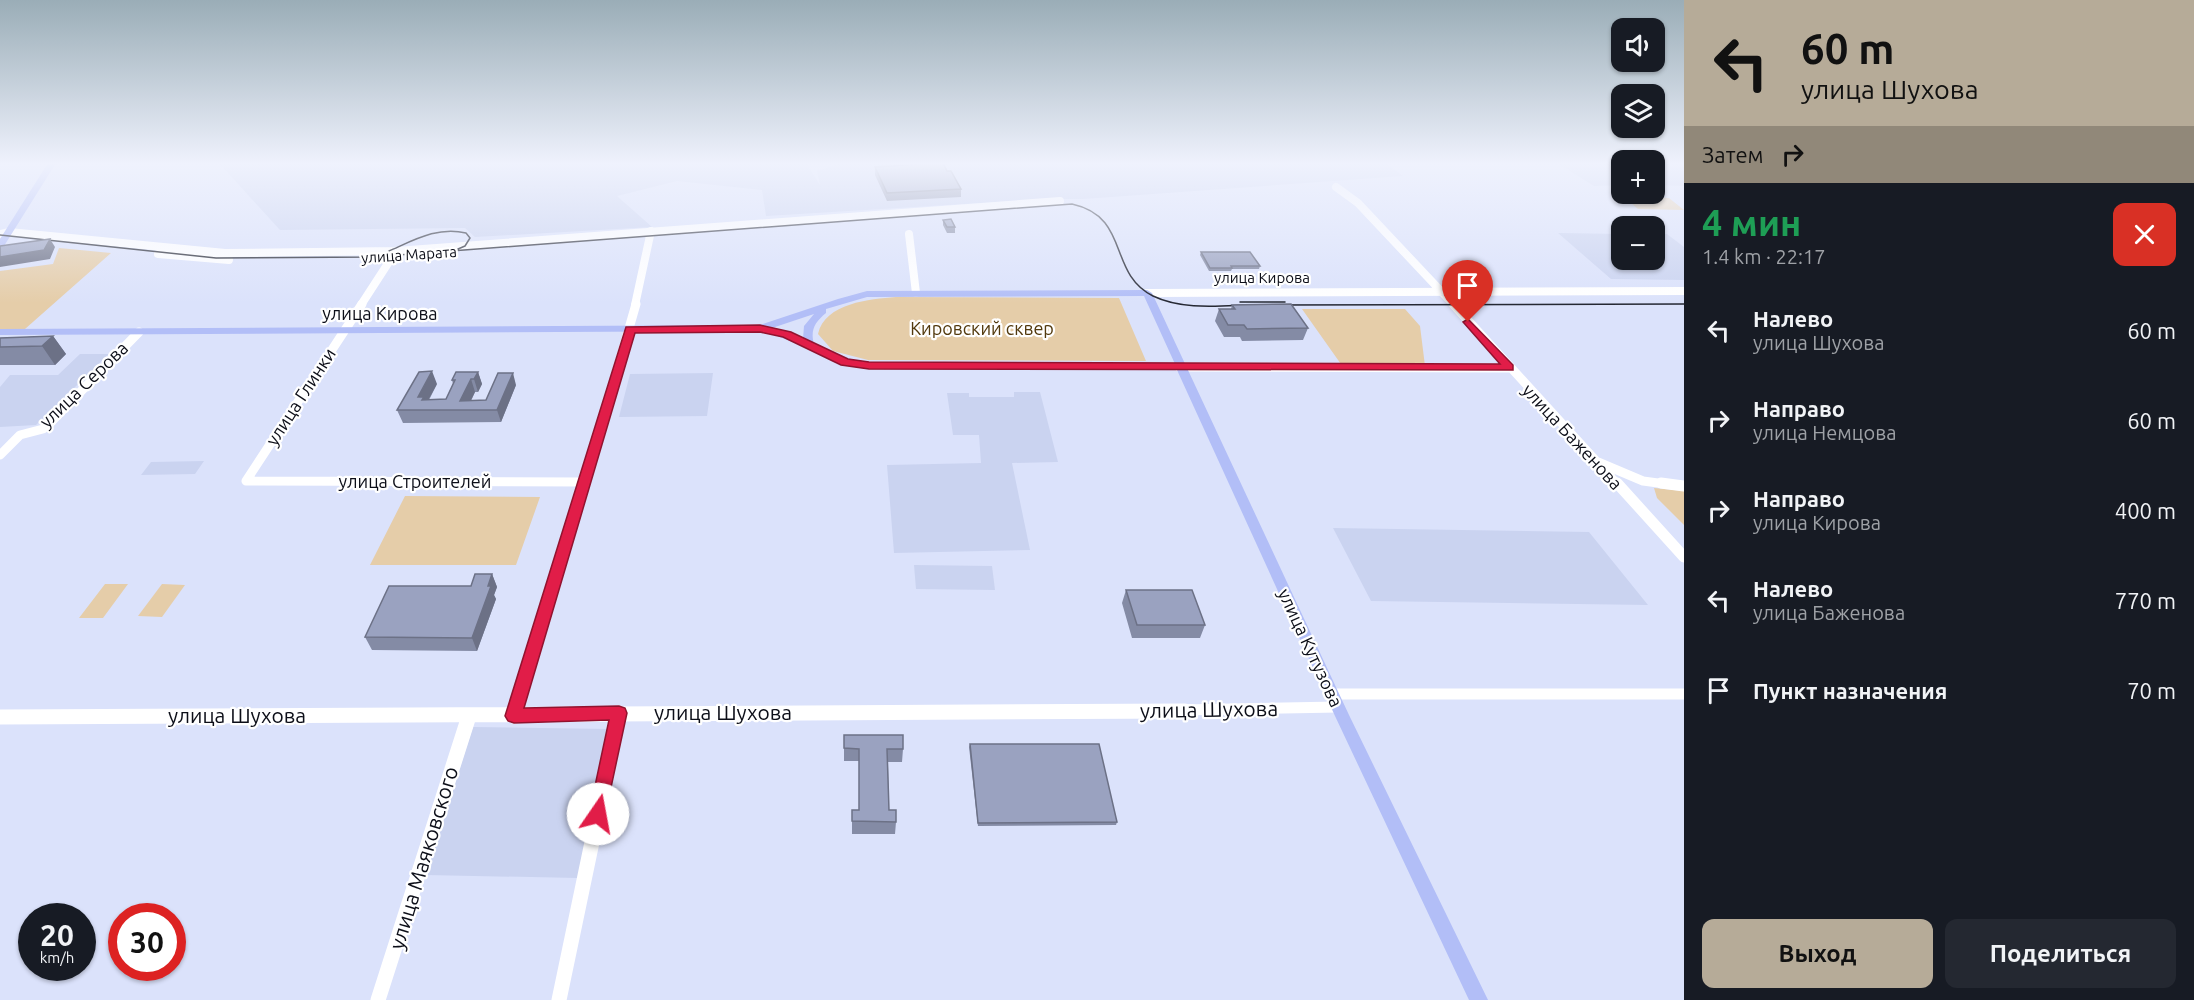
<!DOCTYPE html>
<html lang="ru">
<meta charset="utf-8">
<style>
:root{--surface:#171b24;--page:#242831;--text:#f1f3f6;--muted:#9ea1a6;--accent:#b6ab98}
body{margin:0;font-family:Ubuntu,sans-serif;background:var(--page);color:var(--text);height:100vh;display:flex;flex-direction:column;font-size:22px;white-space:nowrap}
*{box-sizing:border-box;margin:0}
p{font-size:20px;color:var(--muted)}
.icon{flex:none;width:33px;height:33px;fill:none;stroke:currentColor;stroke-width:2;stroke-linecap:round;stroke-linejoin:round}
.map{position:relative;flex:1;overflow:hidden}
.side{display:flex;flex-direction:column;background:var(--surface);width:510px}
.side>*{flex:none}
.banner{background:#b6ab98;color:#111;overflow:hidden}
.tools{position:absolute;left:1611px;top:18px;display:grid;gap:12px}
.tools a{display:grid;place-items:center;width:54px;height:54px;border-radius:12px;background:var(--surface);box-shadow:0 2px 4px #0004;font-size:30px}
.speed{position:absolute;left:18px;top:903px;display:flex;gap:12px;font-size:30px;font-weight:700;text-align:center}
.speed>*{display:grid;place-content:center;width:78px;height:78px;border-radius:50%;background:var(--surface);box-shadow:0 2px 4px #0004;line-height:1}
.speed small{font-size:15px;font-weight:400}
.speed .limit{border:9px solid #d22;background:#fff;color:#111}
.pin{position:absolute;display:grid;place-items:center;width:51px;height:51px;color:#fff;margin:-62px -26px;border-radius:50% 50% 50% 0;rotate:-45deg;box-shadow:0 0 6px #0007}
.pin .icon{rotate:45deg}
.me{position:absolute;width:66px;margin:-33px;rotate:12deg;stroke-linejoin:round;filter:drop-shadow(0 0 4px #0008)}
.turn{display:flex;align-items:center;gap:21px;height:126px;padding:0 18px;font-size:27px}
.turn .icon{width:78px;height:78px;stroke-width:2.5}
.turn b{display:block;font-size:42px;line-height:51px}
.then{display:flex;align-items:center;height:57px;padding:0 18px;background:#0003;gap:12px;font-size:22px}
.round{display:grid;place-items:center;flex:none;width:63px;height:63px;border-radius:12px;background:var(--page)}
.overview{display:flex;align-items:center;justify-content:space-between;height:102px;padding:0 18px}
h1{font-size:36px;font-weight:700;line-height:45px;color:#1e9e55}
.cta{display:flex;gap:12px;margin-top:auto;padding:12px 18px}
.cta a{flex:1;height:69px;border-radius:12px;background:var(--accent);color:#111;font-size:24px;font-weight:700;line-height:69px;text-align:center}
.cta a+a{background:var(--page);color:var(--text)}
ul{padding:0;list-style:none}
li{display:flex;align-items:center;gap:18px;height:90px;padding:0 18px}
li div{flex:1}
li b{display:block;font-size:22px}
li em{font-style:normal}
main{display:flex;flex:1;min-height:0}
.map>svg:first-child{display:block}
</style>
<main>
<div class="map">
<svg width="1684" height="1000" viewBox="0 0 1684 1000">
<rect width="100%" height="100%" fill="#dbe2fb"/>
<!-- built -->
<path fill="#cad3f0" d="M219,163H806L820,185L817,171L842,163H1386L1403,176L1083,199H1047L766,216L762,190L677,181L617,196L652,227L475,237L465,228L280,230Z
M1557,163H1621V185L1594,186Z
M1654,163H1684V186L1655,185Z
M1558,233L1621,234L1622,260H1654L1655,234H1667L1684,247V280L1611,279Z
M80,354H109L36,425L0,427V387L10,375H58Z
M713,373L707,416L619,417L630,374Z
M1014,392H1040L1058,462L1012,463L1030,550L894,553L887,465L981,463L979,435H953L947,393H969V397H1014Z
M204,461L195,474L141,475L151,462Z
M1333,528L1589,532L1648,605L1371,601Z
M914,565L992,566L995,590L916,589Z
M473,727L609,729L578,878L426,875Z"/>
<!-- green -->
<path fill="#e5cda9" d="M1623,196L1669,198L1684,210L1638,209Z
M59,248L111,253L25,329H0V271L53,264Z
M896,297L1119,298L1146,361L868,360L833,351L818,334C825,303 870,299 896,297Z
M1302,309H1405L1420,326L1425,366L1343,367Z
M1654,488L1684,491V525L1657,498Z
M405,496L540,497L516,565H370Z
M105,584H128L103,618H79Z
M162,584L185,585L162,617L138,616Z"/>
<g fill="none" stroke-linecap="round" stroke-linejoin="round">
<!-- minor-far3 -->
<path stroke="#fff" stroke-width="8" d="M1336,187L1358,203L1454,305
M0,234L9,232L225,253L396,251L1060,201
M909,234L916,293
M158,254L229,260
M1147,293L1684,291
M361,305L396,251
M635,305L651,231"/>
<!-- minor-far2 -->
<path stroke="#fff" stroke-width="9" d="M1453,304L1618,485
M1179,367L1509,368
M0,455L20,435L43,429L50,423L139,332
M1598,462L1643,481L1673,485
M246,481L584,482
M246,481L362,304
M584,485L636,304"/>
<!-- minor-far1 -->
<path stroke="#fff" stroke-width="11" d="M1617,483L1684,557
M1661,483L1684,486
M1332,694H1684
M515,712L584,483
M1080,712L1338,707"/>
<!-- minor -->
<path stroke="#fff" stroke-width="15" d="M514,716L516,711
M0,717L1185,711
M378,1000L469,716
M559,1000L619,713"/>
<!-- major -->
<path fill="#b2bef7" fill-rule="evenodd" d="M48,163H56L4,246L0,249V239Z
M1147,290L1152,293L1349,715L1488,1000H1469L1335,716L1177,370L858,368C824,359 794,339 760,331L0,335V329L760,325L838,299L867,291ZM1144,296L1175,364L858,362L814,344C810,330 815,322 826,313V309L867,297ZM814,314L804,326L803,339L772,328Z"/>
<!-- tram -->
<path stroke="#252833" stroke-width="1.5" d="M0,235L216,258L372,257L1072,204C1131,217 1107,273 1153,296C1182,310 1218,306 1249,305
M389,251C414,240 438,226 466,233L470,238L465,246L458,249
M1240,302H1285
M1276,305L1684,304"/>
</g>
<!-- wall -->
<path fill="#848ba5" d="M875,167L947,171L961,189V197L887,201L875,175Z
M943,220L955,227V233H947L943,225Z
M1201,252L1260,266L1259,269H1232L1231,271H1209L1200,255Z
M1232,305L1308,328L1303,340L1242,341L1240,337H1224L1215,321L1219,309H1231Z
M53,336L66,354L55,365H0V338Z
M478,372L482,384L478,392H475L471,401L486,400L516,385L501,422L403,423L397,410L437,384L429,400L446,399L453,384L452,380Z
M492,574L497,587L494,595L496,599L477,651L372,650L365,637L471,586Z
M1126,590L1205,625L1200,638H1132L1122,603Z
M844,735L903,749L902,762H888L889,810L896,822L895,834H852V810H859V761H844Z
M970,744L1117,822L1116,825L978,826L969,747Z"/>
<!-- shaded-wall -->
<path fill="#6c7186" d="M50,239L55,247L50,259L0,267V257Z
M53,336L66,354L55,365L42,346Z
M432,371L437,384L426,404L418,397Z
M478,372L482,384L478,392L474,379Z
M513,373L516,385L501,422L497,410Z
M471,379L475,392L466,410L460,401Z
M492,574L497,587L494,595L496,599L477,651L472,638Z"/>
<!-- building -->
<path fill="#9aa2c0" stroke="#6c7186" stroke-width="1.5" d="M936,163H943L947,171H951L961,189L887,193L875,167Z
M951,219L955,227H947L943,220Z
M50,239L44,250L0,257V246Z
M1201,252H1250L1260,266H1231L1232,268H1210Z
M1291,304L1308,328L1247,329L1244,325H1228L1219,309H1235L1232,305Z
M53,336L42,346L0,347V338Z
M432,371L418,397H424L422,400L446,399L455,380H452L456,372H478L474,379H471L460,401L486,400L498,373H513L497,410H397L419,372Z
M475,574H492L488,586H491L472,638L365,637L389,586H471Z
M1126,590H1192L1205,625H1137Z
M844,735H903V749H887L889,810H896V822L852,821V810H859V749L844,748Z
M970,744H1099L1117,822L978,823Z"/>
<!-- sky -->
<linearGradient id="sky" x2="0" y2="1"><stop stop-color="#9aadb7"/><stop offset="0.54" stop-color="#eff2fd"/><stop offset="1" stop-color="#eff2fd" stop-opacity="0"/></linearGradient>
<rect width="1684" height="303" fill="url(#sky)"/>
<!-- route -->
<path fill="#e11d48" stroke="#92132f" stroke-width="1.5" d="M1468,319L1513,365V370L869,369L841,365L783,337L760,332L635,333L524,708L619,706L625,708L627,713L604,820L598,823L591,820L589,814L609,720L514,723L508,721L505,716L626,327L760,325L791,332L848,359L869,362L1500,364L1463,322Z"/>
<g text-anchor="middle" stroke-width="4.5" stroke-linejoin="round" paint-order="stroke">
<!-- far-street labels -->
<g font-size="15" fill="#0c0e18" stroke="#fff">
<text transform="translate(409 255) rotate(-4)" y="5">улица Марата</text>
<text x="1262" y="283">улица Кирова</text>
</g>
<!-- street labels -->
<g font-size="18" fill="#0c0e18" stroke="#fff">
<text x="380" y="320">улица Кирова</text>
<text transform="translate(84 385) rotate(-44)" y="6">улица Серова</text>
<text transform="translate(301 397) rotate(-57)" y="6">улица Глинки</text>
<text transform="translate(1572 437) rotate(47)" y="6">улица Баженова</text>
<text x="415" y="488">улица Строителей</text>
<text transform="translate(1310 648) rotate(65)" y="6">улица Кутузова</text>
</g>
<!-- park labels -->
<g font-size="18" fill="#52390d" stroke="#fff">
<text x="982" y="335">Кировский сквер</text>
</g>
<!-- near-street labels -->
<g font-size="21" fill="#0c0e18" stroke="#fff">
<text transform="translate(1209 710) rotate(-1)" y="7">улица Шухова</text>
<text x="723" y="720">улица Шухова</text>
<text x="237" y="723">улица Шухова</text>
<text transform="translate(424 858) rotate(-73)" y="7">улица Маяковского</text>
</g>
</g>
</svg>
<div class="tools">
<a><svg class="icon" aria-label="sound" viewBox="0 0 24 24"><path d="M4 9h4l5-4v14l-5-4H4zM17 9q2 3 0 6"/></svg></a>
<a><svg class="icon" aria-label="layers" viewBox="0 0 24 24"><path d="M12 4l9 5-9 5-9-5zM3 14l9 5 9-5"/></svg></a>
<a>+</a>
<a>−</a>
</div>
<div class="speed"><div>20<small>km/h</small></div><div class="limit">30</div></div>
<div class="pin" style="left:1468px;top:322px;background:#d93025"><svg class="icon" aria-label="arrive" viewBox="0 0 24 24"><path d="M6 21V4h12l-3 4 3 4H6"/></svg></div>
<svg class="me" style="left:598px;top:814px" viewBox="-20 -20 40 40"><circle r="19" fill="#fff"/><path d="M0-13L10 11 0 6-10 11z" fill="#e11d48"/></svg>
</div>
<section class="side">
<div class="banner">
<div class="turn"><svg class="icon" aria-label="left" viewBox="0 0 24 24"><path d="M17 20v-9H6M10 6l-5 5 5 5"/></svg><div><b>60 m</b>улица Шухова</div></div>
<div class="then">Затем<svg class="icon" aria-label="right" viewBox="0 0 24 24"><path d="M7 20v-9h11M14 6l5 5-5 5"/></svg></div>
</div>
<div class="overview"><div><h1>4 мин</h1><p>1.4 km · 22:17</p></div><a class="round" style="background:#d93025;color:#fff"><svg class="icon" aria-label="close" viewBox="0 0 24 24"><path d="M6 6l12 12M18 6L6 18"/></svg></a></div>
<ul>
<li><svg class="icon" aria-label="left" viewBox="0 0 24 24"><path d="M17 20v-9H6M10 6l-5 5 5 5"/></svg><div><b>Налево</b><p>улица Шухова</p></div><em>60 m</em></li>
<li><svg class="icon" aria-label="right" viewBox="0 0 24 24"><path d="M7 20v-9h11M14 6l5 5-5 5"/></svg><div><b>Направо</b><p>улица Немцова</p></div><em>60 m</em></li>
<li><svg class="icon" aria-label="right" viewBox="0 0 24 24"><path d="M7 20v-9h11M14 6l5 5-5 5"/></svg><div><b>Направо</b><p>улица Кирова</p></div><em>400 m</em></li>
<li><svg class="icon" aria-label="left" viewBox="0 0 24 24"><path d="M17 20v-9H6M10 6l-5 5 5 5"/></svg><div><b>Налево</b><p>улица Баженова</p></div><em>770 m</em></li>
<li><svg class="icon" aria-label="arrive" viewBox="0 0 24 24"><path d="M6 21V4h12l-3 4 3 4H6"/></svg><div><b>Пункт назначения</b></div><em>70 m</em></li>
</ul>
<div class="cta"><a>Выход</a><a>Поделиться</a></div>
</section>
</main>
